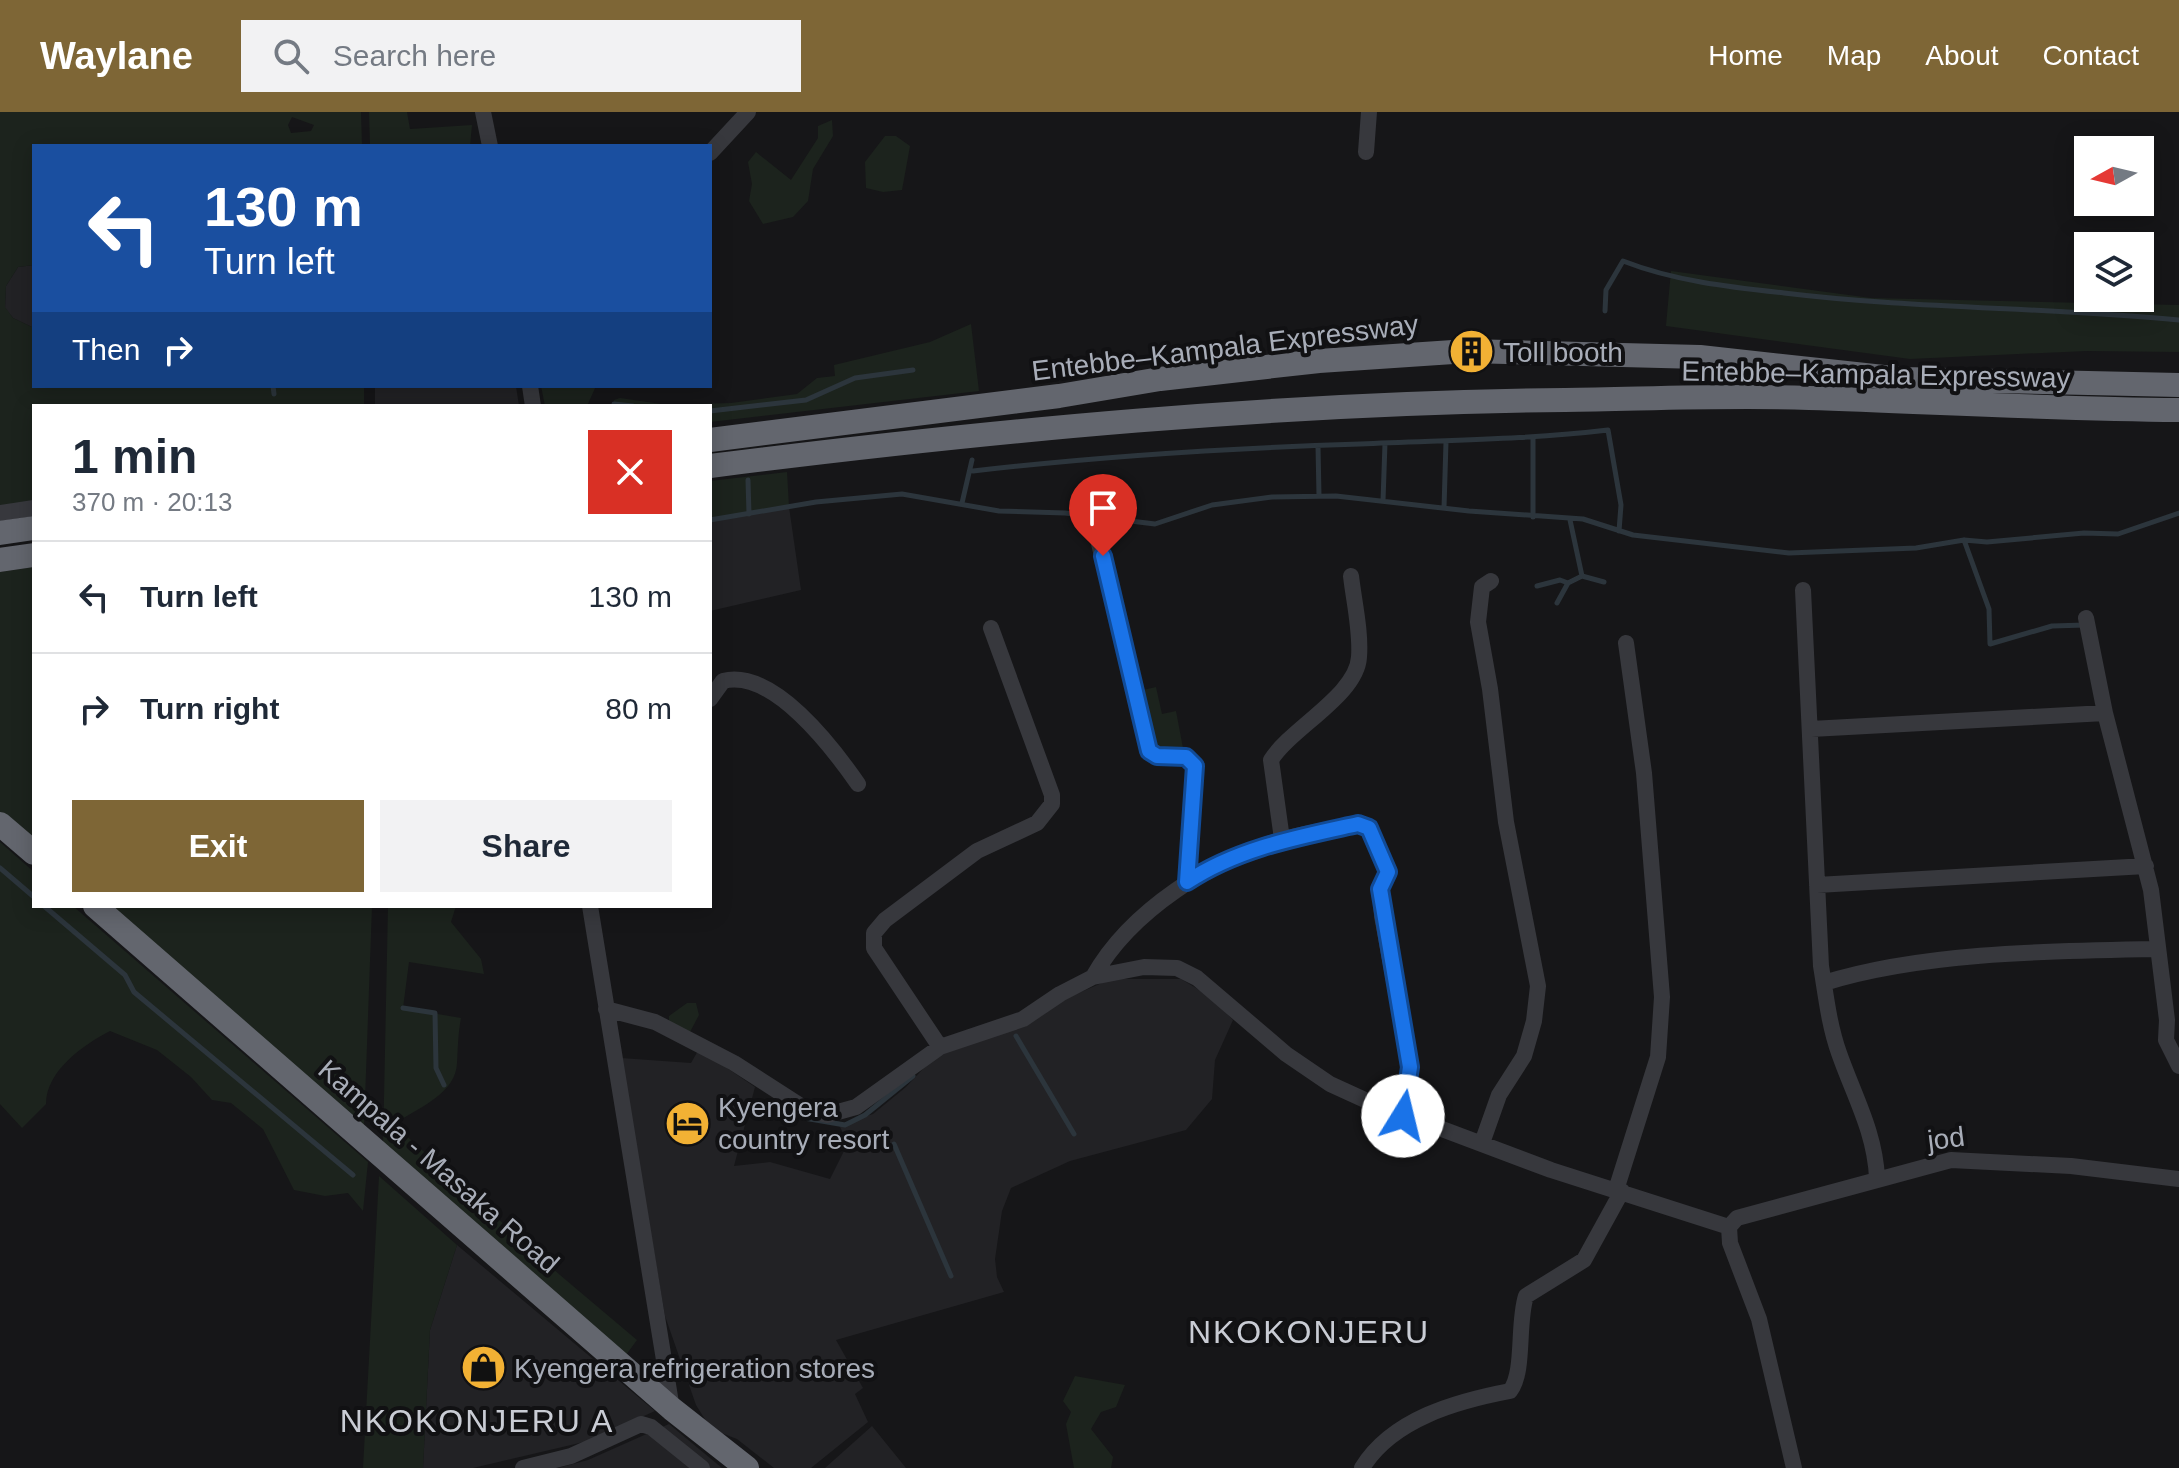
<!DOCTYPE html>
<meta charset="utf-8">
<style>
:root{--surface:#fff;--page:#f2f2f3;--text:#1f2937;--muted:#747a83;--line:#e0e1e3;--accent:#7e6636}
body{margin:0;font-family:Arial,sans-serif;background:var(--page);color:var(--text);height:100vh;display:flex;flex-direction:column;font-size:30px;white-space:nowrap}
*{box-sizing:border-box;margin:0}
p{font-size:26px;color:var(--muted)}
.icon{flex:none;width:44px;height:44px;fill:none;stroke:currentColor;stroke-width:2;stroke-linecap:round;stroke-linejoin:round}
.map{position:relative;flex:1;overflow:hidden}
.drawer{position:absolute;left:32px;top:292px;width:680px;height:504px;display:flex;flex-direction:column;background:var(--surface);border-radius:0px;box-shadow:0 4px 20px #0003}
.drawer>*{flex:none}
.banner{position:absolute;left:32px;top:32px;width:680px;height:244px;border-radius:0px;box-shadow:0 4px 20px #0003;background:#1a4fa0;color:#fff;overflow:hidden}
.needle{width:52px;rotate:262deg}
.tools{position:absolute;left:2074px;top:24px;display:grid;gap:16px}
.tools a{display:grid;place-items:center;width:80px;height:80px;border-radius:0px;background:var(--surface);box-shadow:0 4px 20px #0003;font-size:40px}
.pin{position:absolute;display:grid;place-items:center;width:68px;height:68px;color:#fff;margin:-82px -34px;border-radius:50% 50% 50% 0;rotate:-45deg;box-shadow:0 0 8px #0007}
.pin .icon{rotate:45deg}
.me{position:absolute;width:88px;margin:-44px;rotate:9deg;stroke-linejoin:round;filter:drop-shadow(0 0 6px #0008)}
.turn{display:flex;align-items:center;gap:28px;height:168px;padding:0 40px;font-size:36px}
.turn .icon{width:104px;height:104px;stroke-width:2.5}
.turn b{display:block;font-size:56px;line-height:68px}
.then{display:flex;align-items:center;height:76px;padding:0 40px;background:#0003;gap:16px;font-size:30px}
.round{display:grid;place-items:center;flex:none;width:84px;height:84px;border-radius:0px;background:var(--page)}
.head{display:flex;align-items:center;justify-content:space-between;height:136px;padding:0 40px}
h1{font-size:48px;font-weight:700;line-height:60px}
.button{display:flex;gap:16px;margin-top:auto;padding:16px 40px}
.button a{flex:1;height:92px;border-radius:0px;background:var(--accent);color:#fff;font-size:32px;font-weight:700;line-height:92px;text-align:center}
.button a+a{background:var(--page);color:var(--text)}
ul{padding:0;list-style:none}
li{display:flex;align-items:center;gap:24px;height:112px;padding:0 40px;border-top:2px solid var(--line)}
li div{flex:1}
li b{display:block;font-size:30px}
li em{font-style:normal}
header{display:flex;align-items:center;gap:48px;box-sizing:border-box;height:112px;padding:0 40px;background:var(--accent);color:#fff}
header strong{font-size:38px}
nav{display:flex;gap:44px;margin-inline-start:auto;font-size:28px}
.search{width:560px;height:72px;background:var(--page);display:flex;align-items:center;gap:20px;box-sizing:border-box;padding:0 28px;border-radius:0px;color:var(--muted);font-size:30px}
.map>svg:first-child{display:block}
</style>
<header>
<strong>Waylane</strong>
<div class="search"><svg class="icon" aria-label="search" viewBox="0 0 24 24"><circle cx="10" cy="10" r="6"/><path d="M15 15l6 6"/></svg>Search here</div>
<nav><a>Home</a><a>Map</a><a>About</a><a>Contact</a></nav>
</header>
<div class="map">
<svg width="2179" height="1356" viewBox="0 0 2179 1356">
<rect width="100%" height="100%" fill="#161618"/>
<!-- built -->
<path fill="#222225" d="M34,153V216L13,206L5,196L6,174L18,155Z
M375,274H516L519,294H375Z
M789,395L801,478L710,499V408Z
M1111,867H1181L1211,885L1233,908L1215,948L1212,987L1186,1018L1070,1049L1011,1076L1002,1099L995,1147L997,1165L1004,1180L836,1228L863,1276L855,1282L868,1310L811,1356H774L737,1327L711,1317L696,1293L665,1204L621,946L691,951L699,937L755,975L734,1054L770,1050L830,1067L848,1031L839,1013L873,1002L906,975L936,943Z
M457,1133L655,1299L588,1329L473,1356H423L430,1218Z
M669,1312L722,1356H558L588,1348Z
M872,1314L906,1356H825Z"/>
<!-- green -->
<path fill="#1c231d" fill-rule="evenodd" d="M0,0H361L362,34H34V153L18,155L6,174L5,195L13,206L34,216V274H364V294H34V389L0,394ZM292,5L314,13L311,19L291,21L288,13Z
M369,0H407L410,17L472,13L470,34H370Z
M832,8L833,24L813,57L808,89L793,105L763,112L749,89L752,72L748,50L756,40L791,68L818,26V14Z
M885,24H896L910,34L902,78L883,80L866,76L865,50Z
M1671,159L1871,186L2179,193V240L2086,239L1910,247L1666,214Z
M971,212L979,279L710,310V294H614V288L620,286L668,293L731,291L797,282L817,266L835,264L834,253L930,230Z
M541,274H596L587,294H545Z
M787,360L789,395L710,408V369Z
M34,455V731L0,701V460Z
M1156,575L1162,602L1176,599L1183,636L1155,642L1143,578Z
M0,730L34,760V794H73L368,1050L363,1099L348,1081L325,1084L294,1078L263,1017L231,991L212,988L191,965L157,938L110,919C83,933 46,959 46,992L22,1016L0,992Z
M104,794H372L364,1016Z
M388,794H456L451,810L481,847L484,862L409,850L403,896L461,906C458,922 458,935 457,951C456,981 420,995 399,1009L401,1019L560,1163L637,1228L626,1243L383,1034Z
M687,891H696L699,903L690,920L669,910V904Z
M379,1064L457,1133L430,1218L423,1356H363Z
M1075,1264L1125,1273L1116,1295L1101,1300L1091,1317L1113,1345L1111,1356H1074L1066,1312L1071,1300L1063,1289Z"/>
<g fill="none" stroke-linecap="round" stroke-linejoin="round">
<!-- stream -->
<path stroke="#2c353c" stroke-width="5" d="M1605,199L1606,178L1623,149C1674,169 1729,175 1784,181C1915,197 2047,195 2179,208
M273,274L274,282
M614,292L633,294
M710,299L806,288L855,266L913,258
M1533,327V405
M1318,334L1319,384
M973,359C1101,344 1231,336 1360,332C1443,328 1525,328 1608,318L1621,393L1619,419
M748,368L749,402
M1383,389L1385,331
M962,391L972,348
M1444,396L1446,330
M710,408L816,390L902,382L999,399L1065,401L1155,412L1212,393L1272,385L1336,384L1469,399L1583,407L1633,423L1789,441L1916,436L1964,428L1987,430L2084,421L2118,422L2179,401
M1964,428L1989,497L1990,532L2052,514L2085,513
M1582,464L1604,470
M1537,474L1560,468L1568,471L1582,464L1570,408
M1557,491L1568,471
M0,756L34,785
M44,794L125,863L134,880L353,1063
M403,896L435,901L436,956L444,973
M1016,924L1074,1022
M804,1006L845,1013L865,1003L913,964
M894,1032L951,1164"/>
<!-- minor -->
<path stroke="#37383d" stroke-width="16" d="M483,0L490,34
M1366,40L1369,0
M710,41L748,0
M530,274L533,294
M0,401L34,396
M1095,415L1149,639L1157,644L1186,645L1195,654L1187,770
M1803,478L1821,854C1826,884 1829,913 1839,941C1854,984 1875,1020 1877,1066
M2086,506L2105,601L2151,778L2167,908L2166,928L2179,954
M710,587L723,569C773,556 833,636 858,672
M1811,617L2105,601
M1282,727L1271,648C1291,616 1357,583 1359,545C1361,519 1354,490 1351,464
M1817,773L2146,754
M590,794L672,1297
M1093,865C1130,799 1213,746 1285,727C1309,720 1334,717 1358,712L1369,716L1388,760L1380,777L1382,804L1410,955L1403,1004
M1824,871C1923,840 2052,839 2156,837
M606,897L655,910L734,951L807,998L827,1003L856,995L940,935L1023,907L1060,882L1093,865L1144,855L1177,856L1197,866L1286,942L1330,972L1365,988L1551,1058L1729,1115
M940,935L874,836V821L885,808L977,739L1037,711L1052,692V683L991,516
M1482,1031L1499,983L1524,944L1534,909L1538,874L1506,710L1490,577L1478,510L1482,475L1491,469
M1616,1078L1658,945L1662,885L1644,661L1626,531
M1729,1115L1737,1106L1951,1048L2071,1054L2179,1067
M1729,1115L1730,1131L1759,1207L1794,1356
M523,1356L571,1344L641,1312L651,1315L702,1356
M1362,1356C1392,1307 1457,1289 1510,1279C1525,1260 1517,1211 1526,1184L1584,1148L1622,1079"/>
<!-- highway -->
<path stroke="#63666e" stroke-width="24" d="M710,328L1059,284L1160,267L1319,249L1468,239L1700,245L1902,267L2179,273
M710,354C994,318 1279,291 1565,288C1646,287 1728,283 1809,286C1933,290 2056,297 2179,298
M0,421L34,416
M0,448L34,443
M0,712L34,741
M95,794L672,1297L747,1356"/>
</g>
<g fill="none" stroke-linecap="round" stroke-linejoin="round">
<defs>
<path id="route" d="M1103,444L1149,639L1157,644L1186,645L1195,654L1187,770C1238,736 1299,725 1358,712L1369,716L1388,760L1380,777L1410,955L1403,1004"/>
</defs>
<!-- route casing -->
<use href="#route" stroke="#114b97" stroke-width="20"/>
<!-- route -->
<use href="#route" stroke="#1a73e8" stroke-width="14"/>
</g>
<!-- icons -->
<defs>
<symbol id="building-disc" viewBox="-11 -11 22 22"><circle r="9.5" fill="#f2b134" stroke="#111113"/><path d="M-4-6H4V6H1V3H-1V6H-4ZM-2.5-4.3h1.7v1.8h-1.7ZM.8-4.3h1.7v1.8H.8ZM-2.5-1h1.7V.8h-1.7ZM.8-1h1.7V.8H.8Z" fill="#111"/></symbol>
<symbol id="hotel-disc" viewBox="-11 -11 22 22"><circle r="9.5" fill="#f2b134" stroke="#111113"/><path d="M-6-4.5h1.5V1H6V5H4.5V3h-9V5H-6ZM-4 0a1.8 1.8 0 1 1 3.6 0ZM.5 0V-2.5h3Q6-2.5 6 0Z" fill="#111"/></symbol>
<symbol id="shop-disc" viewBox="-11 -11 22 22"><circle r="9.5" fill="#f2b134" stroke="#111113"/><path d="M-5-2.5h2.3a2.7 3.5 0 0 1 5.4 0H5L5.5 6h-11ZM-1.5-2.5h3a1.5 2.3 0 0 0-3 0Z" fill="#111"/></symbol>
</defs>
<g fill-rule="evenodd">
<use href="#building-disc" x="1446" y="214" width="51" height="51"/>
<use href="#hotel-disc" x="662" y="986" width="51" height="51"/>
<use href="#shop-disc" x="458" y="1230" width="51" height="51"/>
</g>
<g text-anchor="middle" stroke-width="8" stroke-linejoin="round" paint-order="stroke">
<!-- street labels -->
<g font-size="28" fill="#a8adb8" stroke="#111113">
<text transform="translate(1225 235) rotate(-7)" y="10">Entebbe–Kampala Expressway</text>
<text transform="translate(1876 262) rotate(1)" y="10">Entebbe–Kampala Expressway</text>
<text transform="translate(1946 1026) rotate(-7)" y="10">jod</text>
<text transform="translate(439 1054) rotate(41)" y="10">Kampala - Masaka Road</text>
</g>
<!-- poi labels -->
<g font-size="28" fill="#a8adb8" stroke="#111113" text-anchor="start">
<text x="1503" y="250">Toll booth</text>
<text x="718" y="1005">Kyengera<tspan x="718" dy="32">country resort</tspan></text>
<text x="514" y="1266">Kyengera refrigeration stores</text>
</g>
<!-- quarter labels -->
<g font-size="32" letter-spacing="2" fill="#c9ccd4" stroke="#111113">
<text x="1309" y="1231">NKOKONJERU</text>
<text x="477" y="1320">NKOKONJERU A</text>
</g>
</g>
</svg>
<div class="tools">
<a><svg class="needle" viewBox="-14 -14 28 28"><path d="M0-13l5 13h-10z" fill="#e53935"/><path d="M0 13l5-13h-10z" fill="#747a83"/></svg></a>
<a><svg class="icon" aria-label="layers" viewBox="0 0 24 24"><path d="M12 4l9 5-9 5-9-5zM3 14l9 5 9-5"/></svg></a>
</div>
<div class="pin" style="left:1103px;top:444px;background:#d93025"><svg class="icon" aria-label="arrive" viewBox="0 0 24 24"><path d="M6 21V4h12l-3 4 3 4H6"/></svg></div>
<svg class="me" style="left:1403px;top:1004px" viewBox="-20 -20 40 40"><circle r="19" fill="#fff"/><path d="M0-13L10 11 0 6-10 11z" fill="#1a73e8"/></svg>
<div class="banner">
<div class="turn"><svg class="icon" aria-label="left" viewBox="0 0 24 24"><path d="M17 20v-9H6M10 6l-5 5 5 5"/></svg><div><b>130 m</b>Turn left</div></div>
<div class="then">Then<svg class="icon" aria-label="right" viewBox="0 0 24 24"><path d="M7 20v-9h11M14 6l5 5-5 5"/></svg></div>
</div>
<section class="drawer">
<div class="head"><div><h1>1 min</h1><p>370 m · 20:13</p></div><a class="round" style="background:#d93025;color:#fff"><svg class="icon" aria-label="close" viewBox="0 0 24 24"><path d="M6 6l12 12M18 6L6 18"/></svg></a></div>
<ul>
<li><svg class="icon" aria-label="left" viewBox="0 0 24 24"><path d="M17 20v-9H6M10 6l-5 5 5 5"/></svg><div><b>Turn left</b></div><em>130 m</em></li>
<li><svg class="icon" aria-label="right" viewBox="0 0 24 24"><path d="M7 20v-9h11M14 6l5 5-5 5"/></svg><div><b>Turn right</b></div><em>80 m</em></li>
</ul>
<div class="button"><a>Exit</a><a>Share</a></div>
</section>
</div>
